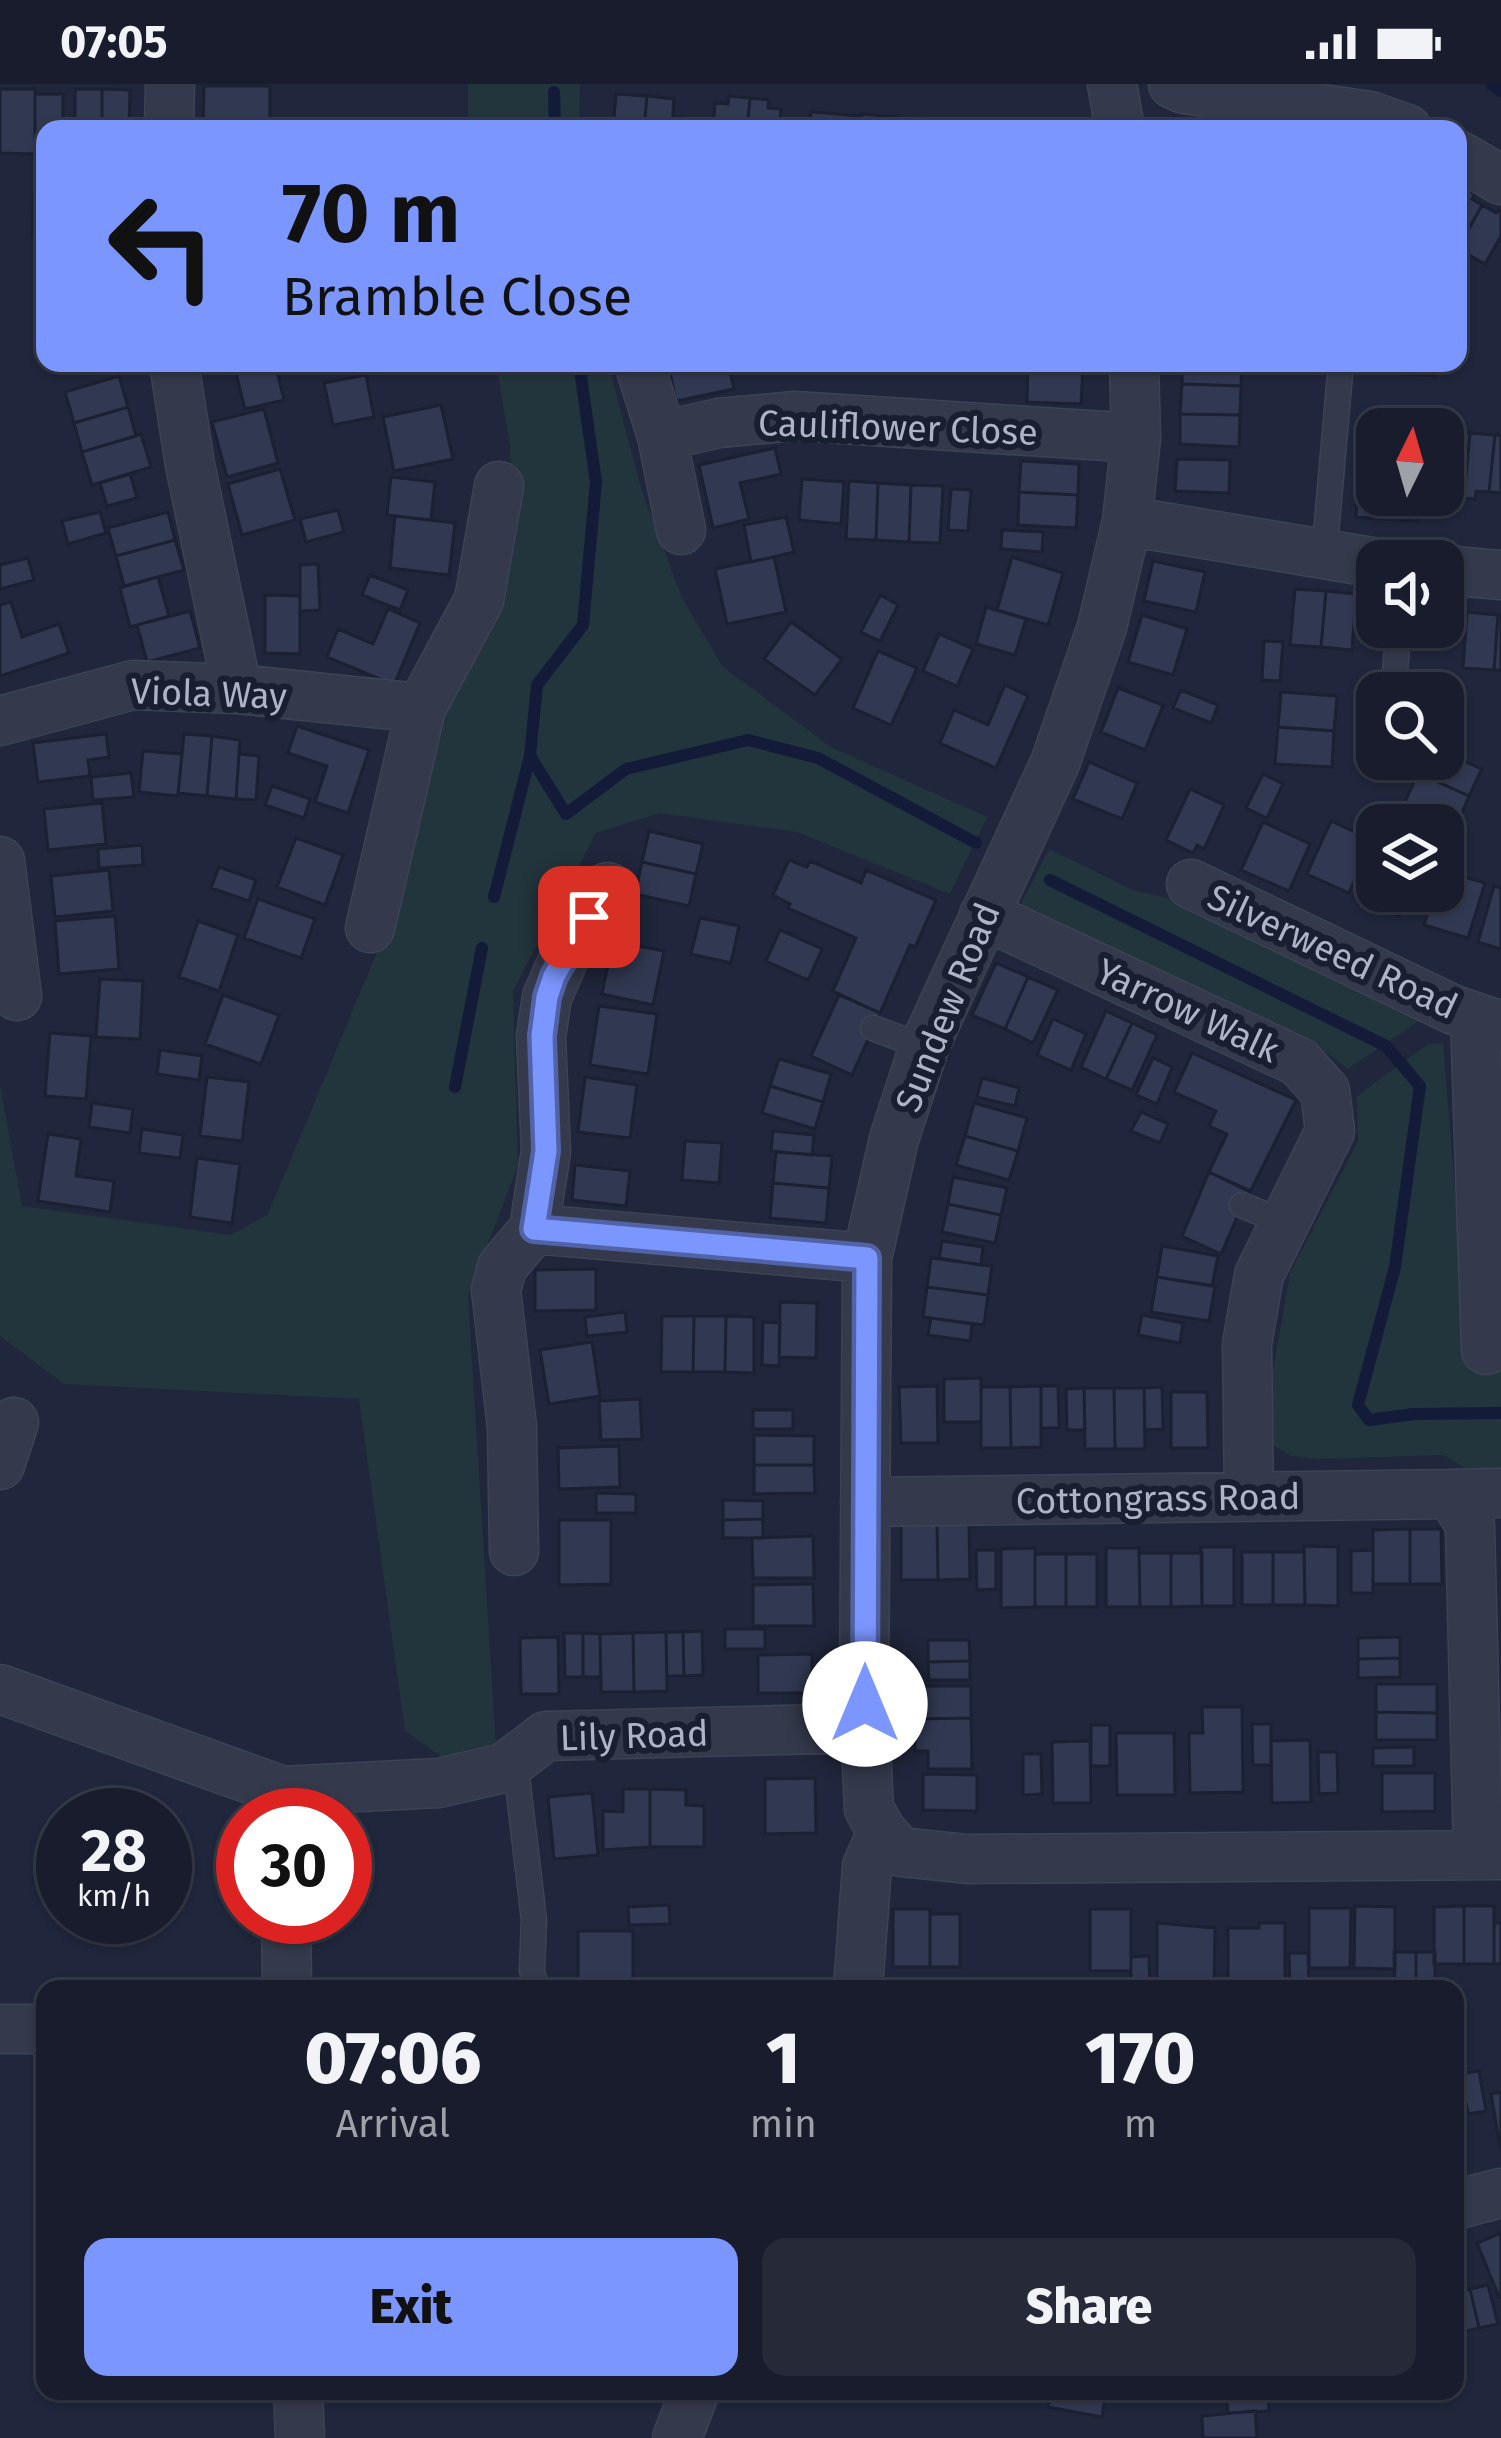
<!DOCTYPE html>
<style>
:root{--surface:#181c2c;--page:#252938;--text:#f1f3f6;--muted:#9fa1a9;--line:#363a48;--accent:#7c96ff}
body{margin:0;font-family:"Fira Sans",sans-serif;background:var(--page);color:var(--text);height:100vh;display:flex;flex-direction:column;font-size:45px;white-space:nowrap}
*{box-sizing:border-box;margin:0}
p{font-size:39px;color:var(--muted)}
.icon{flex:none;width:66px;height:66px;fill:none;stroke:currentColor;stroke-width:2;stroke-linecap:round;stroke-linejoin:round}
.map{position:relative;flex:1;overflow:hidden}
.details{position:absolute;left:36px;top:1896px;width:1428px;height:420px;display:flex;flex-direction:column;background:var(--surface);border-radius:24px;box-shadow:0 3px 9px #0004,0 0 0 3px var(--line)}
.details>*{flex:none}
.hud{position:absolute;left:36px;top:36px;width:1431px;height:252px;border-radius:24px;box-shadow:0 3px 9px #0004,0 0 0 3px var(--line);background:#7c96ff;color:#111;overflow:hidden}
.needle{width:78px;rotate:5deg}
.buttons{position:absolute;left:1356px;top:324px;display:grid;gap:24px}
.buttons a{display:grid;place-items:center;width:108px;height:108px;border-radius:24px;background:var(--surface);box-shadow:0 3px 9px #0004,0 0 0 3px var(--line);font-size:60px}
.speed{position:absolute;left:36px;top:1704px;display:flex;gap:24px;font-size:60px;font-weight:700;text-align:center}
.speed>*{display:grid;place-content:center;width:156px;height:156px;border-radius:50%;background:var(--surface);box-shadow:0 3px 9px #0004,0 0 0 3px var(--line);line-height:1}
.speed small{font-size:30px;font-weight:400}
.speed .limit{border:18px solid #d22;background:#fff;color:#111}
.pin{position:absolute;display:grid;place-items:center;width:102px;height:102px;color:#fff;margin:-51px;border-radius:24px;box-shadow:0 6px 18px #0006}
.me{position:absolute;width:132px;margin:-66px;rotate:0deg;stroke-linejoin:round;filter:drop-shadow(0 0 9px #0008)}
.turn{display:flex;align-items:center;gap:42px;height:252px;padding:0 48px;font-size:54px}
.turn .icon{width:156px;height:156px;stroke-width:2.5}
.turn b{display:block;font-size:84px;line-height:102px}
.eta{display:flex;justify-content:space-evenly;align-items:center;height:204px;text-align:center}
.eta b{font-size:72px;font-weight:800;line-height:84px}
.button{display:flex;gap:24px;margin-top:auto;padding:24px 48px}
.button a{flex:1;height:138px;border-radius:24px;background:var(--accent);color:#111;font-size:48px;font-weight:800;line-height:138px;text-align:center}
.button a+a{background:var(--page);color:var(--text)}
.status{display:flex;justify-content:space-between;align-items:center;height:84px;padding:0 60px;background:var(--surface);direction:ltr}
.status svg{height:33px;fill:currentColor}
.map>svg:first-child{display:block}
</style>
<div class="status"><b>07:05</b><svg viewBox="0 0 49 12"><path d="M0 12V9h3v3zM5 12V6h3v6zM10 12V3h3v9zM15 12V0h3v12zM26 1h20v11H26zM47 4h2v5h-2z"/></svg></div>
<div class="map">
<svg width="1501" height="2354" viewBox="0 0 1501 2354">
<rect width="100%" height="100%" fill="#20263b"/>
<!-- green -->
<path fill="#22343c" d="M468,0H580L579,45H468Z
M496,279H608L641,404L682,514L723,583L831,663L987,733L950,810L797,748L659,729L596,749L513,907L518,1082L468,1212L496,1662L446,1676L405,1647L359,1315L64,1300L0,1252V1000L22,1122L231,1151L268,1130L377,868L437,641L512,433L510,361Z
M1049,765L1133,806L1173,815L1423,934L1348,985L1327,969L1019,824Z
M1443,959L1469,1278L1501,1279V1385L1470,1387L1443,1371L1319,1375L1291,1372L1272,1360L1268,1314L1290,1189L1358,1057L1357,1012L1428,960Z"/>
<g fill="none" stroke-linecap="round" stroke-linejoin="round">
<!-- stream -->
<path stroke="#131b39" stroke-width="12" d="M1491,0L1501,7
M554,8L555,45
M579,279L596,398L583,541L537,601L530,672L566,730L626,685L748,656L818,674L976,759
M1050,796L1386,962L1420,1002L1395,1183L1358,1321L1369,1336L1414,1330L1501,1329
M494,813L530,672
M455,1003L482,864"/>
</g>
<!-- building -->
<path fill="#313952" stroke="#1b2032" stroke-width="3" d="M204,2H270V38L233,37V45H203Z
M0,5H35V70L0,69Z
M75,5H102V45H75Z
M102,5L130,6L129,45H102Z
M35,10H63V45H45V63H35Z
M616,10L647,12L644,45H613Z
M647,12L674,15L672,45H644Z
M729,12L750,14L747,45H713L715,19L728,20Z
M750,14L769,16L768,24L781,25L779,45H747Z
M811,28L861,32L860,45H809Z
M862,30L896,33L895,45H860Z
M673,33L693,35L692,45H672Z
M1196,33L1256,38L1255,42L1300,45H1195Z
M919,34L954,37V45H918Z
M693,35L713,37V45H692Z
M954,39L982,41V45H954Z
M1458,101L1475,110L1472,115L1482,121L1458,165Z
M34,110L45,111V152L32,151Z
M1482,121L1496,129L1501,125V152L1485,180L1458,165Z
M53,279H107V286L54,290Z
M261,279H275L284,316L245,325L235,285Z
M668,279H728L734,305L676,317Z
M1028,279L1083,282L1081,320L1027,318Z
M1182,279H1242L1241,302L1182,300Z
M1438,279L1436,292L1394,289V283L1356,280Z
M366,291L374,333L333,341L324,299Z
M119,292L128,323L74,339L65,308Z
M1182,300L1241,302L1240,331L1180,330Z
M441,321L453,375L394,387L383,333Z
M128,323L136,352L82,368L74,339Z
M264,325L278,379L227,393L212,338Z
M1180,330L1240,331L1239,363L1180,360Z
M1446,347L1470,349L1464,414L1452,413L1453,405L1443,404Z
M1470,349L1495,351L1489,408L1476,407L1475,415L1464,414Z
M141,350L151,383L92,401L82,368Z
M1495,351H1501V409L1489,408Z
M775,364L781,390L740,399L749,435L713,444L699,381Z
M1177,375L1230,376L1229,409L1175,407Z
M1021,377L1079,380L1078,411L1019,408Z
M1360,377L1377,378V411H1388L1386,435L1356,433Z
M280,385L295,436L242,451L228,400Z
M130,390L137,414L107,422L100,399Z
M391,393L435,398L431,436L387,431Z
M802,395L844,398L841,440L799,436Z
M849,397L878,399L876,456L846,455Z
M878,399L911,401L909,458L876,456Z
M911,401L943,402L940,459L909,458Z
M951,405L971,406L968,447L948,446Z
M1019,408L1078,411L1076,444L1018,441Z
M1388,411H1419L1417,437L1386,435Z
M338,426L344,448L306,458L300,435Z
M100,428L106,449L68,460L62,437Z
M168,428L175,456L116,472L108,444Z
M395,432L455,439L449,491L390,484Z
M786,433L794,468L751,478L744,441Z
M1002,446L1043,448L1042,468L1001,465Z
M175,456L184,486L124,502L116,472Z
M774,473L786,528L727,540L715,485Z
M1012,473L1063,489L1048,541L997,526Z
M28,474L34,496L0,505V481Z
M1153,477L1205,488L1196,528L1144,517Z
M318,480L320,526L300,527V481Z
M370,491L408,506L400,526L362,511Z
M158,493L169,532L130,543L120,504Z
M1295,505L1326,507L1321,563L1290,561Z
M1326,507L1356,510L1352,566L1321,563Z
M265,511L300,512V570L265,569Z
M880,511L898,521L880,557L861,548Z
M11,518L22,553L59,540L69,569L0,592V521Z
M986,523L1026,535L1015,571L976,560Z
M388,525L420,539L394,601L327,573L338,545L373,560Z
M190,527L200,564L147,578L137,541Z
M1467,528L1498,531L1494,586L1463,584Z
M1142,531L1187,545L1173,591L1128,578Z
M1498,531H1501V586H1494Z
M791,538L842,575L815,611L764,575Z
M939,550L973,565L957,602L923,587Z
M1264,557L1283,558L1280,597L1262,596Z
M878,567L917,584L891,641L853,624Z
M1005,601L1028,612L996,684L940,659L954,626L988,641Z
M1118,604L1163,621L1145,666L1101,648Z
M1181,606L1218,621L1211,639L1173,624Z
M1281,608L1337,612L1334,647L1278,643Z
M297,642L369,666L348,729L315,718L327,682L288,669Z
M1278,643L1334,647L1332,683L1275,680Z
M106,650L109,673L88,676L90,692L38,698L33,659Z
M184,650L212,652L207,712L178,709Z
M212,652L240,656L236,715L207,712Z
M143,667L182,670L178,712L139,708Z
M1443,668L1482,685L1469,712L1418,689L1424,675H1443Z
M239,670L259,672L256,716L236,715Z
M1089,678L1137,699L1122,735L1073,715Z
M131,689L134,713L93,716L91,693Z
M1418,689L1469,712L1457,741L1405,718Z
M1263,690L1283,700L1267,734L1246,724Z
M272,702L310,715L304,734L265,721Z
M1190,705L1224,721L1204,765L1197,761L1193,769L1166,756Z
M102,719L106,760L48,766L44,725Z
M1331,737L1372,756L1349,809L1307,790Z
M1263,738L1310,760L1289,807L1241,786Z
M649,747L703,760L696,790L642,778Z
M296,754L343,771L325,821L277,803Z
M142,761L143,781L99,784L98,765Z
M1377,769V807H1410L1399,832L1357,814Z
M789,776L807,783L810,777L861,799L866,786L936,816L915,863L910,861L880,929L833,907L856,854L788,824L790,820L773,811Z
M642,778L696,790L689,822L635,810Z
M219,783L256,796L249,817L211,804Z
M109,786L113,827L55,833L51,792Z
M1443,787L1485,799L1468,854L1424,841L1435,807H1443Z
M1494,802L1501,804V865L1478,858Z
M258,815L315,835L301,874L244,854Z
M115,832L119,885L59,890L55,837Z
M700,834L739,842L731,879L691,870Z
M198,837L238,851L219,907L179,893Z
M780,846L822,865L808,896L766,877Z
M613,857L664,867L653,921L602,910Z
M996,879L1028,893L1005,945L972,931Z
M1028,893L1058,906L1033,959L1005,945Z
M100,895L143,897L140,955L96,953Z
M223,911L279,931L261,980L205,960Z
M839,911L880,929L852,991L811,972Z
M599,922L657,930L648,990L590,981Z
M1106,927L1132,939L1106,995L1081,983Z
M1053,935L1086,950L1071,986L1037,971Z
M1132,939L1157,951L1132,1006L1106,995Z
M50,949L91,952L86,1015L45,1012Z
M160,966L202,972L199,996L157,990Z
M1192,969L1296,1016L1250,1108L1209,1088L1227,1050L1209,1042L1216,1027L1174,1008Z
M1153,974L1172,983L1157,1020L1136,1011Z
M779,975L831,990L823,1018L770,1002Z
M207,993L249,998L242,1057L200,1052Z
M585,993L637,1001L630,1054L578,1048Z
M982,994L1019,1004L1015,1022L977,1013Z
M770,1002L823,1018L815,1045L762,1029Z
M92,1019L133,1025L130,1049L89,1043Z
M974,1019L1027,1034L1018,1067L965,1052Z
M1141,1028L1168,1040L1160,1059L1131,1047Z
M142,1045L183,1051L180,1074L139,1069Z
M773,1047L814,1051L812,1071L771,1067Z
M48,1050L81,1055L76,1092L114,1097L110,1128L38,1117Z
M965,1052L1018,1067L1009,1096L956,1081Z
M685,1057L722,1059L719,1099L682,1096Z
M776,1068L832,1072L829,1104L773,1099Z
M197,1074L240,1080L232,1139L190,1133Z
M575,1081L630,1087L626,1122L572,1116Z
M1209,1088L1249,1106L1221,1170L1182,1152Z
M953,1093L1007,1104L1001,1131L948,1120Z
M773,1099L829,1104L826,1139L770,1134Z
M948,1120L1001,1131L995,1159L942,1148Z
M942,1157L983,1163L981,1181L939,1174Z
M1162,1162L1218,1172L1212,1202L1157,1193Z
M931,1174L992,1182L988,1211L927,1203Z
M596,1185V1226L535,1227V1186Z
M1157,1193L1215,1202L1209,1237L1151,1228Z
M927,1203L988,1211L984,1241L923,1233Z
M780,1218L817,1219L816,1274L779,1273Z
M625,1228L627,1248L587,1252L585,1233Z
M1142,1231L1183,1239L1180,1259L1138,1251Z
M662,1232H694L693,1288H661Z
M694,1232H726L725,1288H693Z
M726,1232L754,1233V1289L725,1288Z
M931,1234L972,1240L970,1257L928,1251Z
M763,1238L780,1239L779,1282L762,1281Z
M592,1258L600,1312L549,1320L540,1266Z
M981,1294V1338H944V1295Z
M937,1302L938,1359H901L899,1303Z
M1041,1302H1058L1059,1344H1041Z
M1041,1302V1363L1011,1364L1010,1303Z
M981,1303H1010L1011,1364H981Z
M1162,1303L1163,1345L1145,1346L1144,1304Z
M1084,1304L1085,1346H1067L1066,1305Z
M1084,1304H1114L1115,1365H1085Z
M1114,1304H1144L1145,1365H1115Z
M1171,1308H1207L1208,1364H1171Z
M640,1315L642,1355L601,1356L599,1317Z
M753,1326H793V1345H753Z
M754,1351L814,1352V1381H754Z
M619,1362L620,1403L559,1405L558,1364Z
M754,1381H814L815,1409L754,1410Z
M596,1409L636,1410V1429H596Z
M723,1416L763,1417V1435L723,1436Z
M763,1435V1454H723V1436Z
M559,1436H611V1500L559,1501Z
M937,1439H969L970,1495L938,1496Z
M937,1439L938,1496H901V1440Z
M1410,1445H1441L1442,1500H1410Z
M1410,1445V1500H1373V1446Z
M813,1452L814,1494H753L752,1454Z
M1304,1462L1338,1463V1522L1305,1521Z
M1201,1463H1234V1522H1202Z
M1035,1464V1523L1001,1524V1465Z
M1106,1464H1139L1140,1523H1106Z
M976,1466H996V1505L977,1506Z
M1373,1466V1509H1351V1467Z
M1242,1468H1273V1521H1242Z
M1273,1468H1304L1305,1521H1273Z
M1139,1469H1171V1523H1140Z
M1171,1469H1202V1522L1171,1523Z
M1035,1470H1066V1523H1035Z
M1066,1470H1097V1523H1066Z
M813,1500L814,1542H753V1501Z
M725,1545H765V1565H725Z
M702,1547L703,1591L684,1592L683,1548Z
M666,1548L667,1607L634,1608L633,1549Z
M666,1548H683L684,1592H667Z
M564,1549H583V1593H565Z
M583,1549L600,1550L601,1593H583Z
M633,1549L634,1608H601L600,1550Z
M558,1553L559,1610H521L520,1554Z
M1400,1553V1574L1358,1575V1554Z
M928,1556H969L970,1577L928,1578Z
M812,1570V1609H758V1571Z
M1400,1574V1593L1358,1594V1575Z
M970,1577V1596H929L928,1578Z
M1376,1600H1437V1629L1376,1628Z
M915,1602H971V1634L915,1635Z
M1202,1623H1242L1243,1708L1190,1709L1189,1649H1203Z
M1376,1628L1437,1629V1656H1376Z
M971,1634L972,1685H928V1667H915V1635Z
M1252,1640H1271V1681H1253Z
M1091,1641H1110V1682H1091Z
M1116,1649H1174L1175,1711H1117Z
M1310,1656L1311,1718L1272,1719L1271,1657Z
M1090,1657L1091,1719H1053L1052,1658Z
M1414,1663V1682H1373V1664Z
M1318,1668H1337L1338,1709L1319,1710Z
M1023,1670H1041L1042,1710L1023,1711Z
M1382,1689H1435V1727L1382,1728Z
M923,1690L977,1691V1727L923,1726Z
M815,1694L816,1749L765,1750V1695Z
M623,1705H650V1763L603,1766V1727L623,1728Z
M650,1705L686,1706V1721L704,1722V1763H650Z
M592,1709L598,1771L554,1775L548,1713Z
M669,1821L670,1840L629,1841L628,1823Z
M1355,1822L1395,1823V1885L1354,1884Z
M1464,1822H1494V1880H1464Z
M1464,1822V1880H1434V1823Z
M1309,1824H1351L1350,1884H1309Z
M893,1825H930V1883H893Z
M1090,1825H1131V1887H1090Z
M930,1830H960V1883H930Z
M1157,1839L1215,1844L1214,1903L1157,1902Z
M1259,1839H1285V1902H1228V1844H1259Z
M1494,1839H1501V1880H1494Z
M578,1847H633V1899L578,1900Z
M1394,1868H1416V1905H1395Z
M1416,1868H1435V1905H1416Z
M1289,1869H1308L1309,1905H1290Z
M1149,1872L1150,1905H1131V1873Z
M1479,1987L1486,2027L1468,2030L1461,1990Z
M1501,2008V2063H1500L1491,2010Z
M1456,2014L1463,2065L1455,2066V2014Z
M1501,2149V2213H1499L1477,2159Z
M1488,2201L1498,2240L1479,2244L1470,2205Z
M1470,2205L1479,2244L1458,2249L1455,2209Z
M1051,2307H1106L1102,2333L1048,2323Z
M1268,2308L1269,2327L1228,2329L1226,2311Z
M1255,2327L1257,2354H1203L1202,2332Z"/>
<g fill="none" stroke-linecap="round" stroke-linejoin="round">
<defs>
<path id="lane" d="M1324,472L1341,279
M1393,609L1399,543
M873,944L924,963
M1242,1121L1282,1138
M515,1676L534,1836L532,1886L536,1905"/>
<path id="street" d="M1112,0L1120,45
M1173,0L1184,5L1370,32L1407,45
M169,45L170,0
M1458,71L1501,96
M174,279L190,381L237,605
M639,279L662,352L681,446
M1134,279L1136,354L1127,437L1102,543L1055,679L924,963L894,1055L867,1174L864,1620L869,1725L882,1748L901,1768L967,1775L1501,1771
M662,352L719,339L795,332L1136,354
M1127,437L1377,479
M1443,486L1501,491
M0,637L133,601L237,605L421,624
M0,777L17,912
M1191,800L1454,926L1501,942
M608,803L569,863L547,913L541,952L546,1067L534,1145L867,1174
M984,831L1299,978L1325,1007L1330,1047L1259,1191L1247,1260L1249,1413
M370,844L421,624L479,516L499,402
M1475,935L1486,1266
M0,1381L14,1338
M1451,1410L1501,1409
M865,1418L1451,1410L1470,1441L1478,1771
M514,1467L512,1343L496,1206L502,1183L534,1145
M0,1605L283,1707L439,1699L504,1684L546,1652L865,1644
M286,1833L287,1905
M858,1905L867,1782L882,1748
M0,1945H45
M1455,2121L1501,2109
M298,2307L300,2354
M677,2354L695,2307"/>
</defs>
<!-- lane casing -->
<use href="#lane" stroke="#3d4254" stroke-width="27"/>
<!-- street casing -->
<use href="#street" stroke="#3d4254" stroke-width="51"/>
<!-- lane -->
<use href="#lane" stroke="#34394b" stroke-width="24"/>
<!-- street -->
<use href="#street" stroke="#34394b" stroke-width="48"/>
</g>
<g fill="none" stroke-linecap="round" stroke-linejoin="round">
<defs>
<path id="route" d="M589,833L554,892L547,913L542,952L546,1067L534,1145L867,1174L865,1620"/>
</defs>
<!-- route casing -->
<use href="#route" stroke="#5162a6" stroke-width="30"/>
<!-- route -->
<use href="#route" stroke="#7c96ff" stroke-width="21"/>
</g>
<g text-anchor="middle" stroke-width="12" stroke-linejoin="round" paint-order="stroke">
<!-- street labels -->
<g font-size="36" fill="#aeb3c7" stroke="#191e30">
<text transform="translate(898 343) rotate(2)" y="13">Cauliflower Close</text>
<text transform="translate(209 609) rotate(2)" y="13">Viola Way</text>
<text transform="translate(1333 867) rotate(25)" y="13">Silverweed Road</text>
<text transform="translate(947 923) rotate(-68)" y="13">Sundew Road</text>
<text transform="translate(1188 926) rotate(25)" y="13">Yarrow Walk</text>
<text transform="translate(1158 1414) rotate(-1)" y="13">Cottongrass Road</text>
<text transform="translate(634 1651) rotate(-2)" y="13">Lily Road</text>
</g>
</g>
</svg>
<div class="buttons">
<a><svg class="needle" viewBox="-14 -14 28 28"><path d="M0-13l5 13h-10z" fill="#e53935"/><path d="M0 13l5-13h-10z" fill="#9fa1a9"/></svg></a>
<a><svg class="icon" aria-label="sound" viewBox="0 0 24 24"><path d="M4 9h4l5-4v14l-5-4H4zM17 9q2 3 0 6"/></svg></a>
<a><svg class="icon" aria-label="search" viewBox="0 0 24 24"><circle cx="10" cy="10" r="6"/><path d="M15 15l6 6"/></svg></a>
<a><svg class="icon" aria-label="layers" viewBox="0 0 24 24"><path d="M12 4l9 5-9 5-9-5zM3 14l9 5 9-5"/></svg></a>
</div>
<div class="speed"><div>28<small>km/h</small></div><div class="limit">30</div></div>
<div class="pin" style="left:589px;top:833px;background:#d93025"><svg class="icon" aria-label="arrive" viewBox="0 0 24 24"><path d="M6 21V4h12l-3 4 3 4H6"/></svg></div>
<svg class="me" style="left:865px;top:1620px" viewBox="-20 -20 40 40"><circle r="19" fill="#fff"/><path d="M0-13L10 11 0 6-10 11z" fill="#7c96ff"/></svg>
<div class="hud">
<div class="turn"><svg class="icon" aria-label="left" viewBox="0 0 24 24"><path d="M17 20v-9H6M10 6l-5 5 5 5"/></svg><div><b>70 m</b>Bramble Close</div></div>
</div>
<section class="details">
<div class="eta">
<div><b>07:06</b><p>Arrival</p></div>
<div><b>1</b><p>min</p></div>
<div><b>170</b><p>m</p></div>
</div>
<div class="button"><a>Exit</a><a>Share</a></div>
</section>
</div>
